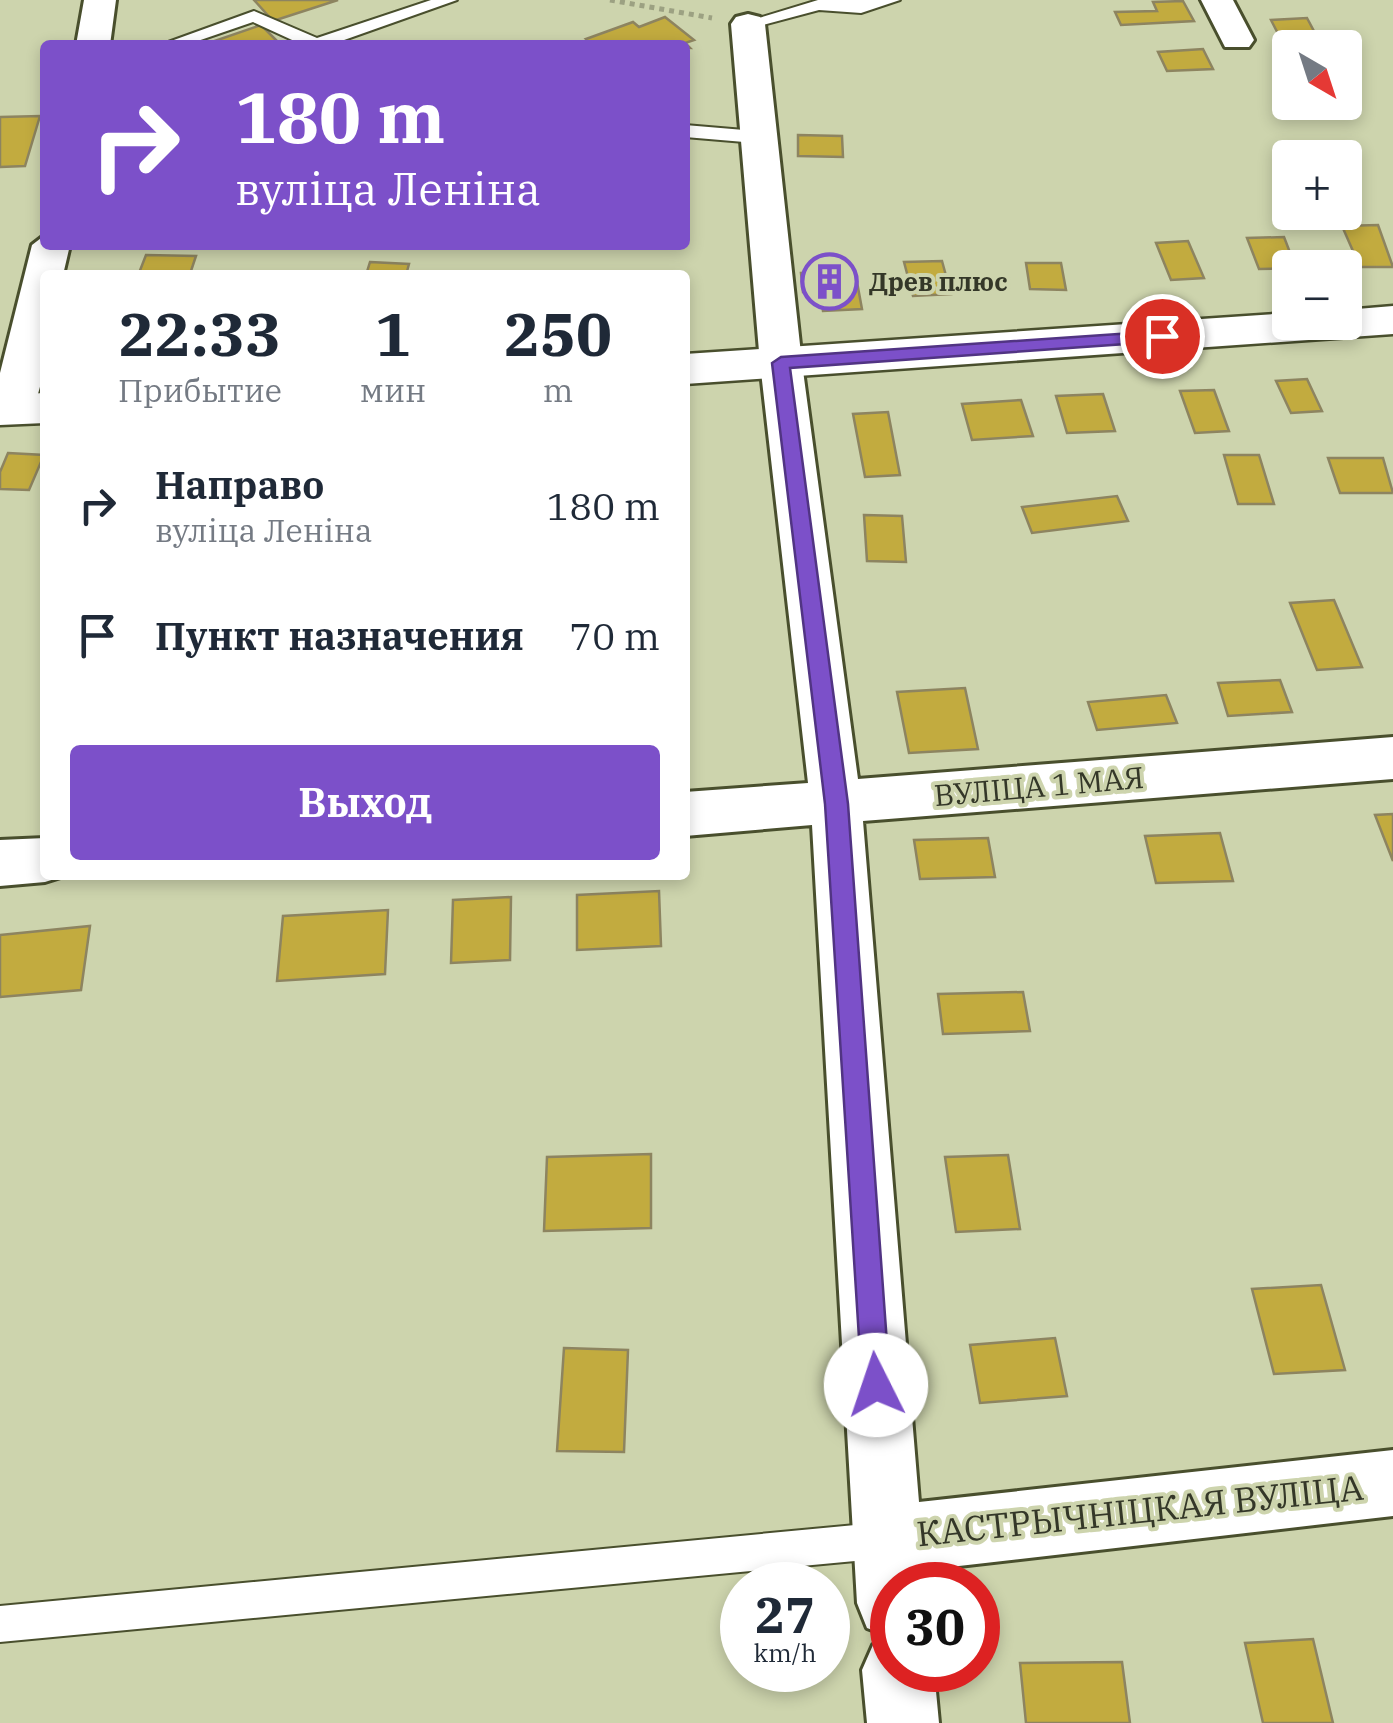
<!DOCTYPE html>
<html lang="ru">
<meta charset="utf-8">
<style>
:root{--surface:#fff;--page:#f6f6f7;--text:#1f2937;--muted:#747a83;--accent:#7c50c9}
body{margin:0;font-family:"IBM Plex Serif",serif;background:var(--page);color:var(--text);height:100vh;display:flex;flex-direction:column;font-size:38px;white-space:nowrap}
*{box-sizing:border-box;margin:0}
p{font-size:32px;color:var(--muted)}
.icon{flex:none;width:55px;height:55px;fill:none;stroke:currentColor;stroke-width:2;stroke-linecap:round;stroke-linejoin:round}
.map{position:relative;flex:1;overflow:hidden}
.side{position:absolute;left:40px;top:270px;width:650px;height:610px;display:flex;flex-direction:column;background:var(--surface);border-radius:10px;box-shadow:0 5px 15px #0003}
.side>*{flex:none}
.guide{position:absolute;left:40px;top:40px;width:650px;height:210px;border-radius:10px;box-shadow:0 5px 15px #0003;background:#7c50c9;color:#fff;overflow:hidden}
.needle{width:65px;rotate:141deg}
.tools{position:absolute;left:1272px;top:30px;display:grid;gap:20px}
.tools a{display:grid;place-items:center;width:90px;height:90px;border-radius:10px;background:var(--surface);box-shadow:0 5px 15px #0003;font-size:50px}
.speed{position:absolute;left:720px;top:1562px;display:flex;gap:20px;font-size:50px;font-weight:700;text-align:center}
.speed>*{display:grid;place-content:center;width:130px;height:130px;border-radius:50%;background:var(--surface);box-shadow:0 5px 15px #0003;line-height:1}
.speed small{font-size:25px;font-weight:400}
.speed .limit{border:15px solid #d22;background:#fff;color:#111}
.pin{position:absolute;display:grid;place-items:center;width:85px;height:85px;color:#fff;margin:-42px;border:5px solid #fff;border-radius:50%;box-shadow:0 2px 10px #0007}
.me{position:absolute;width:110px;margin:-55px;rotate:356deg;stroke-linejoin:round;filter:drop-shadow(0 0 8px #0008)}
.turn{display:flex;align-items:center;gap:35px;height:210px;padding:0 30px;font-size:45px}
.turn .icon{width:130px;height:130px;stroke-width:2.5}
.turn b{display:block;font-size:70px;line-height:85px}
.eta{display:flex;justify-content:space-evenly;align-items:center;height:170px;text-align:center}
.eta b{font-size:60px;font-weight:700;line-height:70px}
.action{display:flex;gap:20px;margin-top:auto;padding:20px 30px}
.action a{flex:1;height:115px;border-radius:10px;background:var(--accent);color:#fff;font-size:40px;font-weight:700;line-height:115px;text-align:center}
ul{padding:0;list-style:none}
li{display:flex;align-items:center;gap:30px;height:130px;padding:0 30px}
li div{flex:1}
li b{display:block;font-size:38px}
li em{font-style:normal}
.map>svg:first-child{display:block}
</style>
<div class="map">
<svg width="1393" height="1723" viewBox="0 0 1393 1723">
<rect width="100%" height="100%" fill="#cdd4ad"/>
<!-- building -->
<path fill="#c2ab3f" stroke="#8d8460" stroke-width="2.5" d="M254,0H338L273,21Z
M1183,1L1194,21L1121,25L1115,12L1157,11L1153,2Z
M665,17L694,40L685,43L690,48L588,45L592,44L586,39L633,22L639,27Z
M1307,18L1323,48H1290V57L1271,20Z
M261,25L281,45H203Z
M1203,49L1213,69L1167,71L1158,52Z
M40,116L25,166L0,167V117Z
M798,135L842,136L843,157L798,156Z
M1378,225L1393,267H1360L1342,226Z
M1284,237L1296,268L1259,269L1247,238Z
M1188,241L1204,278L1171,280L1156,243Z
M146,255L196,256L190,274L139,273Z
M942,261L951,294L913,296L904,262Z
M370,262L409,264L406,275H366Z
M1026,263H1061L1066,290L1030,289Z
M855,271L862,309L823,311L820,291L803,292L801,273Z
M1307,379L1322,411L1291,413L1276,381Z
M1214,390L1229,431L1195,433L1180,391Z
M1103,394L1115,431L1067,433L1056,396Z
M1021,400L1033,436L972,440L962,404Z
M888,412L900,475L865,477L853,414Z
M8,453L44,455L29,490L0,489V472Z
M1224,455H1259L1274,504H1238Z
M1328,458H1383L1393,493H1340Z
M1117,496L1128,521L1032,533L1022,507Z
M864,515L902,516L906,562L867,561Z
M1334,600L1362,667L1317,670L1290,603Z
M1280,680L1292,712L1228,716L1218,683Z
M965,688L978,749L909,753L897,692Z
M1166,695L1177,723L1097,730L1088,702Z
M1393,814V861L1375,815Z
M1220,833L1233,881L1156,883L1145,836Z
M988,838L995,877L920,879L914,840Z
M659,891L661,946L577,950V895Z
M511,897L510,960L451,963L453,900Z
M388,910L385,974L277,981L283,916Z
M90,926L81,990L0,997V935Z
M1023,992L1030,1031L943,1034L938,994Z
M651,1154V1228L544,1231L547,1157Z
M1008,1155L1020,1229L956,1232L945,1157Z
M1321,1285L1345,1370L1274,1374L1252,1289Z
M1055,1338L1067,1396L980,1403L970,1345Z
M564,1348L628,1350L624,1452L557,1451Z
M1313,1639L1333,1723H1263L1245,1643Z
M1122,1662L1130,1723H1026L1020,1663Z"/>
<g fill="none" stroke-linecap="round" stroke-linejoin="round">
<defs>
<path id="lane" d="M431,0H457L330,45H303L253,22L186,45H160L254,11L317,38Z
M871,0H900L861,13L819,10L748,29L739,24L818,0Z
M685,125L756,131L765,137L756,143L685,137Z
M887,1522L900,1527L905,1540L900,1553L887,1558L0,1642V1606Z"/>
<path id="street" d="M84,0H116L110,45H76Z
M1201,0H1233L1254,40L1249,47H1225Z
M748,14L760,17L765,24L802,363L858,779L1393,737V779L863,821L919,1502L1393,1450V1516L924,1570L925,1585H892V1670H934L939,1723H867L862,1670L873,1645L891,1637L867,1628L857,1603L812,825L685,836V792L808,783L760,363L731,24L736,17Z
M45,235V245H70L63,275H45C45,321 52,378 27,419L12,423L0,420V373L32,245Z
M45,838V875L64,876L45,882L0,886V840Z"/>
<path id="secondary" d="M1393,306V334L685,384V354L1290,313V322H1345V310Z
M45,393V423L0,425V395Z"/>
</defs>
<!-- lane casing -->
<use href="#lane" stroke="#494f2d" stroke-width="4"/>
<!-- street casing -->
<use href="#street" stroke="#494f2d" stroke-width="6"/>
<!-- secondary casing -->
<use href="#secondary" stroke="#494f2d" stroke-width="5"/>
<!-- path -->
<path stroke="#9ca182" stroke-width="5" stroke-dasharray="5 5" stroke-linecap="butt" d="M610,0L712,18"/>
<!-- lane -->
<use href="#lane" fill="#fff" fill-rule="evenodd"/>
<!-- street -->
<use href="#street" fill="#fff" fill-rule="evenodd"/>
<!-- secondary -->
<use href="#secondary" fill="#fff" fill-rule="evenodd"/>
</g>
<!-- route -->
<path fill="#7c50c9" stroke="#513483" stroke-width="2.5" d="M1162,331L1168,332V341L790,368L848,804L890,1385L886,1395L876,1399L866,1395L862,1385L825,804L772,363L781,357Z"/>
<!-- icons -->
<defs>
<symbol id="building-ring" viewBox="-11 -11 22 22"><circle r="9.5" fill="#cdd4ad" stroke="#7c50c9" stroke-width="1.5"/><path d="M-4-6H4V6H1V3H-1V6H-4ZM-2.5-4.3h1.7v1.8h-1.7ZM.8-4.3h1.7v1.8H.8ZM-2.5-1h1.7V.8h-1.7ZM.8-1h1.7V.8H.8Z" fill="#7c50c9"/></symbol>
</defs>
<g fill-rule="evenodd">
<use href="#building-ring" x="798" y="250" width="63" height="63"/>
</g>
<g text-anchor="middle" stroke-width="8" stroke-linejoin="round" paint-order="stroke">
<!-- far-poi labels -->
<g font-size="25" font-weight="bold" fill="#343728" stroke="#cdd4ad" text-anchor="start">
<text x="869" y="291">Древ плюс</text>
</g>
<!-- street labels -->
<g font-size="30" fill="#343728" stroke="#cdd4ad">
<text transform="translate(1039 787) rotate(-5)" y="10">ВУЛІЦА 1 МАЯ</text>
</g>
<!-- near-street labels -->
<g font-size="35" fill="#343728" stroke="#cdd4ad">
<text transform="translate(1140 1511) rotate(-6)" y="12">КАСТРЫЧНІЦКАЯ ВУЛІЦА</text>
</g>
</g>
</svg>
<div class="tools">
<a><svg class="needle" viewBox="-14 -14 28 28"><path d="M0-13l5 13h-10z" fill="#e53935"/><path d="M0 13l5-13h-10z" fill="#747a83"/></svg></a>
<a>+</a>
<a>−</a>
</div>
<div class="speed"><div>27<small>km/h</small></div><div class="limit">30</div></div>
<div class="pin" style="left:1162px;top:336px;background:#d93025"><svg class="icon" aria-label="arrive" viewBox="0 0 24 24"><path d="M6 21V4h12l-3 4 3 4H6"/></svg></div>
<svg class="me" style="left:876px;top:1385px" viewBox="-20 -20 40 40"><circle r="19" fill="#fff"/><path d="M0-13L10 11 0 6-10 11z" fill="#7c50c9"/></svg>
<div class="guide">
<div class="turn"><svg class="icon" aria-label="right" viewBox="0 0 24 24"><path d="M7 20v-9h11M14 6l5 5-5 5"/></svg><div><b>180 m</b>вуліца Леніна</div></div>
</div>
<section class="side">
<div class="eta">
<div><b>22:33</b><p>Прибытие</p></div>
<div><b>1</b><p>мин</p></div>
<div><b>250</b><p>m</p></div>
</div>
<ul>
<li><svg class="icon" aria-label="right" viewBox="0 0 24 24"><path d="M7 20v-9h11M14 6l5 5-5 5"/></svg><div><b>Направо</b><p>вуліца Леніна</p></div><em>180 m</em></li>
<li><svg class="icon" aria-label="arrive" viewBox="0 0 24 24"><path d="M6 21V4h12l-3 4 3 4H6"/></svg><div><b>Пункт назначения</b></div><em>70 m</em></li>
</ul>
<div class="action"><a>Выход</a></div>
</section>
</div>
